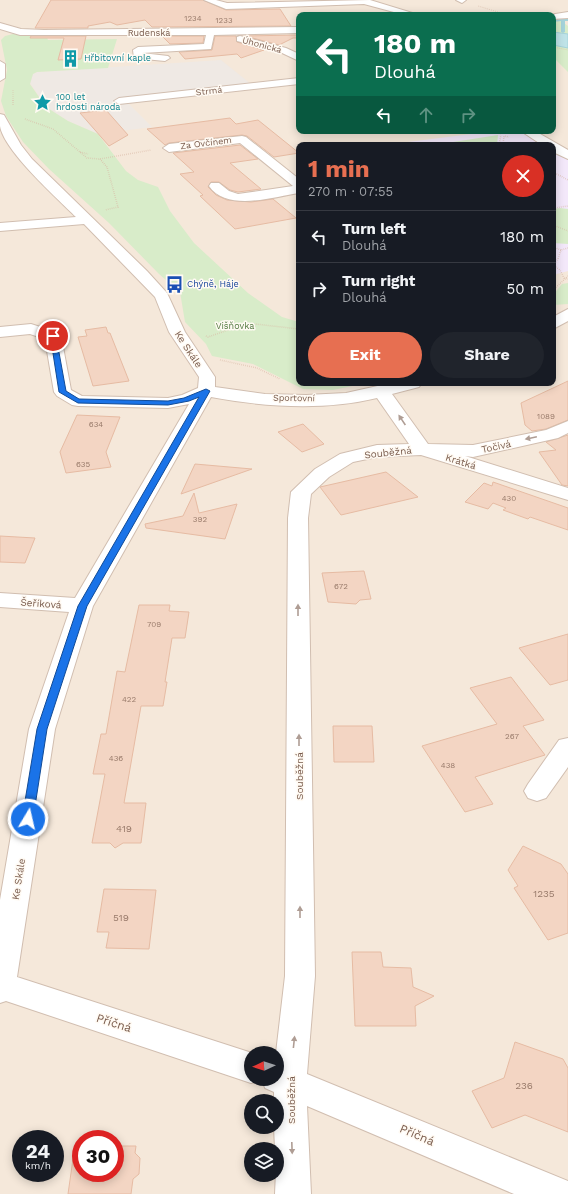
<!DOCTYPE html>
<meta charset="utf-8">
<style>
:root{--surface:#171b24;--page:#20242c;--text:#f1f3f6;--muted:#9ea1a6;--line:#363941;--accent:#e76f51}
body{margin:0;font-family:"Work Sans",sans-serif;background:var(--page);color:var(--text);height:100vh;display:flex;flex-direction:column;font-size:15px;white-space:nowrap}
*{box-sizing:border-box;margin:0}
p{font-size:13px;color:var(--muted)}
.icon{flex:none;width:22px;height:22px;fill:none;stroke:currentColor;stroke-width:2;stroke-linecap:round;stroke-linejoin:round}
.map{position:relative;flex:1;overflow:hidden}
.side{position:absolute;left:296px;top:142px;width:260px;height:244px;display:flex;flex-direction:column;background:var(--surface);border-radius:8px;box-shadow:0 2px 10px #0003}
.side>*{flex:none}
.hud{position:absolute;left:296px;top:12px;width:260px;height:122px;border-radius:8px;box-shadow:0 2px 10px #0003;background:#0b6e4f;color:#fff;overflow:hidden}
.needle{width:26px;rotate:266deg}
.controls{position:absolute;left:244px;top:1046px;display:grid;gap:8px}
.controls a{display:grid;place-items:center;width:40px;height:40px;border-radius:50%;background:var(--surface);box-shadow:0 2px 10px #0003;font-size:20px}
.speed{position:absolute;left:12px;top:1130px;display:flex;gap:8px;font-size:20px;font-weight:700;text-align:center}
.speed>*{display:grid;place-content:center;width:52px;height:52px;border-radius:50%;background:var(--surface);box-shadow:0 2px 10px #0003;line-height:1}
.speed small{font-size:10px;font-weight:400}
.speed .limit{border:6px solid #d22;background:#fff;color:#111}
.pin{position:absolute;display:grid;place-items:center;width:34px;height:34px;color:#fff;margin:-17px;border:2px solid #fff;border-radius:50%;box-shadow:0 1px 4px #0007}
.me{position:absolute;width:44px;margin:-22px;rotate:9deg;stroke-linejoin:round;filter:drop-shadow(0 0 3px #0008)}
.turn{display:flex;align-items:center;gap:14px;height:84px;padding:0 12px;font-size:18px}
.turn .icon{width:52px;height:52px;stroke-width:2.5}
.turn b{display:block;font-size:28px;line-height:34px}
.lanes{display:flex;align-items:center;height:38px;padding:0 12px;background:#0003;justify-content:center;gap:20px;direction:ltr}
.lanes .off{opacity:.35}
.round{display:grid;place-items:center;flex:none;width:42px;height:42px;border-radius:21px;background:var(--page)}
.head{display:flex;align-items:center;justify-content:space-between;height:68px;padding:0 12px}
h1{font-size:24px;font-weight:700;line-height:30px;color:var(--accent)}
.action{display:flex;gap:8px;margin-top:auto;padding:8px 12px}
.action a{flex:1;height:46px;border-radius:24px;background:var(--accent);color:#fff;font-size:16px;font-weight:700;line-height:46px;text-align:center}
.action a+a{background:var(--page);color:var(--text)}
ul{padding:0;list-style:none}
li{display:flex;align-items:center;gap:12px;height:52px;padding:0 12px;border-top:1px solid var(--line)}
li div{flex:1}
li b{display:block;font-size:15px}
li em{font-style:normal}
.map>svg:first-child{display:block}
</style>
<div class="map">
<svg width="568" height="1194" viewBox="0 0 568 1194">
<rect width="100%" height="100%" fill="#fdf6ec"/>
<!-- residential -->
<path fill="#f5e8da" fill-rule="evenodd" d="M0,0H568V1194H0ZM299,15H553V131H299ZM299,145H553V383H299ZM251,1053H277V1079H251ZM251,1101H277V1127H251ZM21,1139H55V1173H21ZM81,1139H115V1173H81ZM251,1149H277V1175H251Z"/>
<!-- industrial -->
<path fill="#efe9e4" d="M221,60L251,84L128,103L152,127L98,134L68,121L46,107L30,83L33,74L37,72Z"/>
<!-- education -->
<path fill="#f3e8fa" d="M495,131H520L544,145H384Z
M553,150L568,158V271L553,275Z"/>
<!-- green -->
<path fill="#d8ecc9" d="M560,20L568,26V72L553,57V21Z
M13,34L46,35L48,40L117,39L108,68L37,72L33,74L30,84L46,107L68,121L98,134L126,171L138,180L158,187L170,211L194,243L248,293L282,317L299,322V383H367L333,390L303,389L253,364L212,356L206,344L185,322L180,292L159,274L109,223L49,169L23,142L6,116L1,101L7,70L1,40L5,36Z
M498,135L497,145H434Z
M560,208L568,209V244L553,243V209Z
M568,283V304L553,305V295L562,284Z"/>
<!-- water -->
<path fill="#bfe3e8" stroke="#a5d3da" d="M553,32L568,34V48L553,45Z"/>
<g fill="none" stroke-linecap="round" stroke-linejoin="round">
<!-- stream -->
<path fill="#a5d3da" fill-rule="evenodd" d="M563,19H568V21H565V32L563,33L561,32V21L553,22V20Z"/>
</g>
<!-- building -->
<path fill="#f3d5c3" stroke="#e6bba3" d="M51,0H203L226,10L280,9L291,26L152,27L145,20L117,25L110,22L88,26V28H35Z
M297,35L299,38H293L279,45L245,36Z
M31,36H86L81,59L58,60L64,38H30Z
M162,36H204L203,43L170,44Z
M215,36H236L237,42L264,50L241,58L237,54L185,59L179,52L212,50Z
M106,110L128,135L109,146L80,113Z
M230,118L236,124L258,120L299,153L274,157L247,136L242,135L169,143L165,145L147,129Z
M240,145L258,159L230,163L261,189L238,192L230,190L219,182H211L208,187L216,195L227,200L251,202L273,199L296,218L235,229L200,196L203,195L180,174L194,172L173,153Z
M106,327L108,333H110L129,381L93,386L78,337L87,336L85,330Z
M568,381V420L546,429L532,431L525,425L521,403Z
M77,415L120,417L106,452L111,467L66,473L60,452Z
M303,424L324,444L302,452L278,432Z
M568,435V486L562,485L539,452L556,450L546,442Z
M195,464L252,469L181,494Z
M386,472L418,497L341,515L320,487Z
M493,482L568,508V530L530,517L528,519L503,510L506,508L493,503L488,509L465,502L484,483L492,486Z
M194,493L199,513L237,504L225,539L146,528L145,524L183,516Z
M0,536L35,538L25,563L0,562Z
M364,571L371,599L360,600L356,604L328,602L322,573Z
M139,605H170L169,611L189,612L185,638H172L165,682H167L163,706H141L124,803H146L141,843H123L115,848L110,843H92L105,774H93L101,734H106L117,671L125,672Z
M568,634V680L550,685L519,648Z
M511,677L544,720L523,726L545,755L475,777L493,804L465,812L422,746L497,724L470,688Z
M333,726H372L374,762H334Z
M523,846L561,864L568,874V933L548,940L514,888L518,886L508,870Z
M104,889L156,890L149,949L106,948L109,932H97Z
M352,952H381L383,967L411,968L413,987L434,996L415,1006L416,1026H355Z
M515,1042L563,1059L568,1068V1132L525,1115L492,1128L472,1091L504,1078Z
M75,1145H81V1173H115V1146H136L135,1153L140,1158L139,1174L133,1179L131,1194H68Z"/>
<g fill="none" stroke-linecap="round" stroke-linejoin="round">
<defs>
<path id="minor" d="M204,0H216L227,3L370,0L419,15H405L364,4L226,9Z
M456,0H466L462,3Z
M568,12V18L553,19V15H549Z
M0,23L21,29L44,30L299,27V33L214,35L211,49L142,53L168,56L170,58L165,61L134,58L133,50L138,47L204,44L206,35H20L0,29Z
M240,36L286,48L299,54V61L280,52L237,41V37Z
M0,61L5,64V78L0,81Z
M299,78V84L119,104L114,101L119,98Z
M0,114L4,115L21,145L32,159L147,271L167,293L185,332L215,377V387L265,394L306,395L346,393L391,383H422L419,387L392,394L428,444L473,445L546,430L568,421V433L558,438L473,457L465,456L568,488V500L421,455L377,457L353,462L329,477L311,494L308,518L315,976L307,1074L568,1181V1194H514L307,1106L311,1194H275L277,1149H275L274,1127H277V1101H274V1092L265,1088L262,1079L251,1083L6,1001L0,1003V900L29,729L69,612L0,607V593L75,598L189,404L168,408L78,406L72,405L57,396L54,392L45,339L30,334L0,337V327L31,324L59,333L61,336L71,390L82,396L168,398L182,395L198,388L199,377L169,332L155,297L84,224L0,231V223L76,217C57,198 4,151 0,126C0,122 0,118 0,114ZM211,397C265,407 323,411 377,398L409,444L377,445L340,454L315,469L291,492L288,518L285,976L276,1053L277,1079H251L252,1053L17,977L55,729L93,606Z
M521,131H535L568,150V159L553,152V145H542Z
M242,136L246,137L299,179V193C273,197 227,212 209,186L211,183H219L229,191L238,194L293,186L240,143L169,152L163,148L169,144Z
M568,309V321L553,329V317Z
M568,738V767L546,798L537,801L528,798L524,791L528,784L559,740Z"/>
</defs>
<!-- minor casing -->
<use href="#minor" stroke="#d1beb0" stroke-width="2"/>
<!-- path-far1 -->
<path stroke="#d9b8a5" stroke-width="1" stroke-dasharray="0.5 1.5" stroke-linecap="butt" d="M478,6L508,15
M553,47L568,50
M13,90V101"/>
<!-- path -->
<path stroke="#d9b8a5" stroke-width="1.5" stroke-dasharray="0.5 1.5" stroke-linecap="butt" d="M13,100V105
M25,119L53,129L87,158L100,159L151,150
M499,145L501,135
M503,145L504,136L509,137
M80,152L88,154
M100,159L107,167L118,207L105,210
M553,172L568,180
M553,208L568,206
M553,225L568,231
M553,247L561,250
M568,248L561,250L558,259L553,265L560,270L564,278L568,279
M553,290L568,276
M206,336L208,337L231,329L255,324L299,329
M220,360L257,368L280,379"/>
<!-- minor -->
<use href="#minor" fill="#fff" fill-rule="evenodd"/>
</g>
<!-- one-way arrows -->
<defs><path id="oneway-solid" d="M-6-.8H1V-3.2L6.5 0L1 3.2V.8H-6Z"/></defs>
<g fill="#af9d94">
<use href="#oneway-solid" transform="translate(402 420) rotate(-124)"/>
<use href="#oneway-solid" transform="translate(531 438) rotate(168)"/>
<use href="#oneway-solid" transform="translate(298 610) rotate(-90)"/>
<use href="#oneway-solid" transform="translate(299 740) rotate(-90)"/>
<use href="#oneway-solid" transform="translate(300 912) rotate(-90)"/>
<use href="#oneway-solid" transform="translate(294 1042) rotate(-84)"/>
<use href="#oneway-solid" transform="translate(292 1148) rotate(88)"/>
</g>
<!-- route -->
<path fill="#1a73e8" stroke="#114b97" d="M50,334L56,336L66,391L79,399L168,401L184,398L206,389L210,391L87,606L47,729L33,819L31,822H24L22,819L37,729L78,606L199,397L189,401L168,405L78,403L59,392Z"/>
<!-- icons -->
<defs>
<symbol id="building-bare" viewBox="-9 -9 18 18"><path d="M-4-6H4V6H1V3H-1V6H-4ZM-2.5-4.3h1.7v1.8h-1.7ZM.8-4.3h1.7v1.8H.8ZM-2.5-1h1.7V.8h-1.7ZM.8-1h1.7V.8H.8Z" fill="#0f9aa8" stroke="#fffaf3" stroke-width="2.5" paint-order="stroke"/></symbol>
<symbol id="sight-bare" viewBox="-9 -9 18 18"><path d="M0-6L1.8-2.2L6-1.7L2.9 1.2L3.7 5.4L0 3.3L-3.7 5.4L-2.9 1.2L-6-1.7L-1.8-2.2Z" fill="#0f9aa8" stroke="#fffaf3" stroke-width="2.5" paint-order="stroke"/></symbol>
<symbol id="bus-bare" viewBox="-9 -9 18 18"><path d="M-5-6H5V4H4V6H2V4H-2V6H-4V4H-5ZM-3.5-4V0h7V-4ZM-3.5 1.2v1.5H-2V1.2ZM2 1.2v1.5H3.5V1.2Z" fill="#1a4fb4" stroke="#fffaf3" stroke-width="2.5" paint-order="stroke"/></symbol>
</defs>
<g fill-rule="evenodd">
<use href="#building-bare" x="58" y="46" width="25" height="25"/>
<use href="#sight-bare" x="30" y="90" width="25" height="25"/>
<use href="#bus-bare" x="162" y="272" width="25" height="25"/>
</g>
<g text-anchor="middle" stroke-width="3" stroke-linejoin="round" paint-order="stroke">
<!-- number labels -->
<g font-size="8" fill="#987a6a">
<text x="193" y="21">1234</text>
<text x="224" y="23">1233</text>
<text x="546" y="419">1089</text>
<text x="96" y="427">634</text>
<text x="83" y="467">635</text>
<text x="509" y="501">430</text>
<text x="200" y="522">392</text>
<text x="341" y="589">672</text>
<text x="154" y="627">709</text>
<text x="129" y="702">422</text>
<text x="512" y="739">267</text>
<text x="116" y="761">436</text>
<text x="448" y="768">438</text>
</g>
<!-- far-street labels -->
<g font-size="9" fill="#7a5c4d" stroke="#fffaf3">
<text x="149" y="36">Rudenská</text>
<text transform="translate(262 45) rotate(15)" y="3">Úhonická</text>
<text transform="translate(209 91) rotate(-6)" y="3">Strmá</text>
<text transform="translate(206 143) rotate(-7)" y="3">Za Ovčínem</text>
<text transform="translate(294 398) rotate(1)" y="3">Sportovní</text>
</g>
<!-- far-culture labels -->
<g font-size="9" fill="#0d838f" stroke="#fffaf3" text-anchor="start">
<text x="84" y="61">Hřbitovní kaple</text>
<text x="56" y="100">100 let<tspan x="56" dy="10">hrdosti národa</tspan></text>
</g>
<!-- far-transit labels -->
<g font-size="9" fill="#164399" stroke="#fffaf3" text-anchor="start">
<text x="187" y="287">Chýně, Háje</text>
</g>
<!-- far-park labels -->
<g font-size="9" fill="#537a41" stroke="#fffaf3">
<text x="235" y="329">Višňovka</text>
</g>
<!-- street labels -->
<g font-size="10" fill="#7a5c4d" stroke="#fffaf3">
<text transform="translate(189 349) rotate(57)" y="4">Ke Skále</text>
<text transform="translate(496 446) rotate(-12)" y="4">Točivá</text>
<text transform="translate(388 452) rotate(-6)" y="4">Souběžná</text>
<text transform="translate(461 461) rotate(17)" y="4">Krátká</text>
<text transform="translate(41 603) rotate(4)" y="4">Šeříková</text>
<text transform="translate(299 776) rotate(-90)" y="4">Souběžná</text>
<text transform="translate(18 879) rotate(-81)" y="4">Ke Skále</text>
<text transform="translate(291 1100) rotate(-90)" y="4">Souběžná</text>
</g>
<!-- near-number labels -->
<g font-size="10" fill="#987a6a">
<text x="124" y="832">419</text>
<text x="544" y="897">1235</text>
<text x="121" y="921">519</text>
<text x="524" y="1089">236</text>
</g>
<!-- near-street labels -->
<g font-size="12" fill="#7a5c4d" stroke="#fffaf3">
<text transform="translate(114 1023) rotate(18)" y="4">Příčná</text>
<text transform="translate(417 1135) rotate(23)" y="4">Příčná</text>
</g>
</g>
</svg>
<div class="controls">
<a><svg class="needle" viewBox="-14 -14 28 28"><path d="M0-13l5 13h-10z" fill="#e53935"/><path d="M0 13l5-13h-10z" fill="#9ea1a6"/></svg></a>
<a><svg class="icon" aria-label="search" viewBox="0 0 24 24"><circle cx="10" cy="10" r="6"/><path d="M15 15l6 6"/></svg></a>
<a><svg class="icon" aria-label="layers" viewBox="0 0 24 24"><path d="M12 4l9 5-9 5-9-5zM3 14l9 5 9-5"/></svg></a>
</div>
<div class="speed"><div>24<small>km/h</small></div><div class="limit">30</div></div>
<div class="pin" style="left:53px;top:336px;background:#d93025"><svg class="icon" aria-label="arrive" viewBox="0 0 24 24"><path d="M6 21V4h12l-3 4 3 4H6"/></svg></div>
<svg class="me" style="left:28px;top:819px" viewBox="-20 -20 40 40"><circle r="17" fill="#1a73e8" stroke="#fff" stroke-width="3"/><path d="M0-11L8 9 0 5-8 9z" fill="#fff"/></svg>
<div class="hud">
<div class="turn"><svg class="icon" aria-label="left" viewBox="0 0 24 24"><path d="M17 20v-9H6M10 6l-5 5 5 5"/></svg><div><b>180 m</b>Dlouhá</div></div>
<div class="lanes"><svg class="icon" aria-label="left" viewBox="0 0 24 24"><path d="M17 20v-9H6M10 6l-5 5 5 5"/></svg><svg class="icon off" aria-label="ahead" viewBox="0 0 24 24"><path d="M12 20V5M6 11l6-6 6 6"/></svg><svg class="icon off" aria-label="right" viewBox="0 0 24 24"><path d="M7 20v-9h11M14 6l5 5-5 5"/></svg></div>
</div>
<section class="side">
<div class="head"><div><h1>1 min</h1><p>270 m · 07:55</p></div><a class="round" style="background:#d93025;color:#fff"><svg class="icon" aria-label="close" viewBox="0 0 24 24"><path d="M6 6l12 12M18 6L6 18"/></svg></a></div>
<ul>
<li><svg class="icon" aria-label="left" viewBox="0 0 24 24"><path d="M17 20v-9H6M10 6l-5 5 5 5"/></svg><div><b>Turn left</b><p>Dlouhá</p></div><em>180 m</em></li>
<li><svg class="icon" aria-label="right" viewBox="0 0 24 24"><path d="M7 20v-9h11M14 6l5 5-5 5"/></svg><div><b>Turn right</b><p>Dlouhá</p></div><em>50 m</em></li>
</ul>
<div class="action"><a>Exit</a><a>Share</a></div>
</section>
</div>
